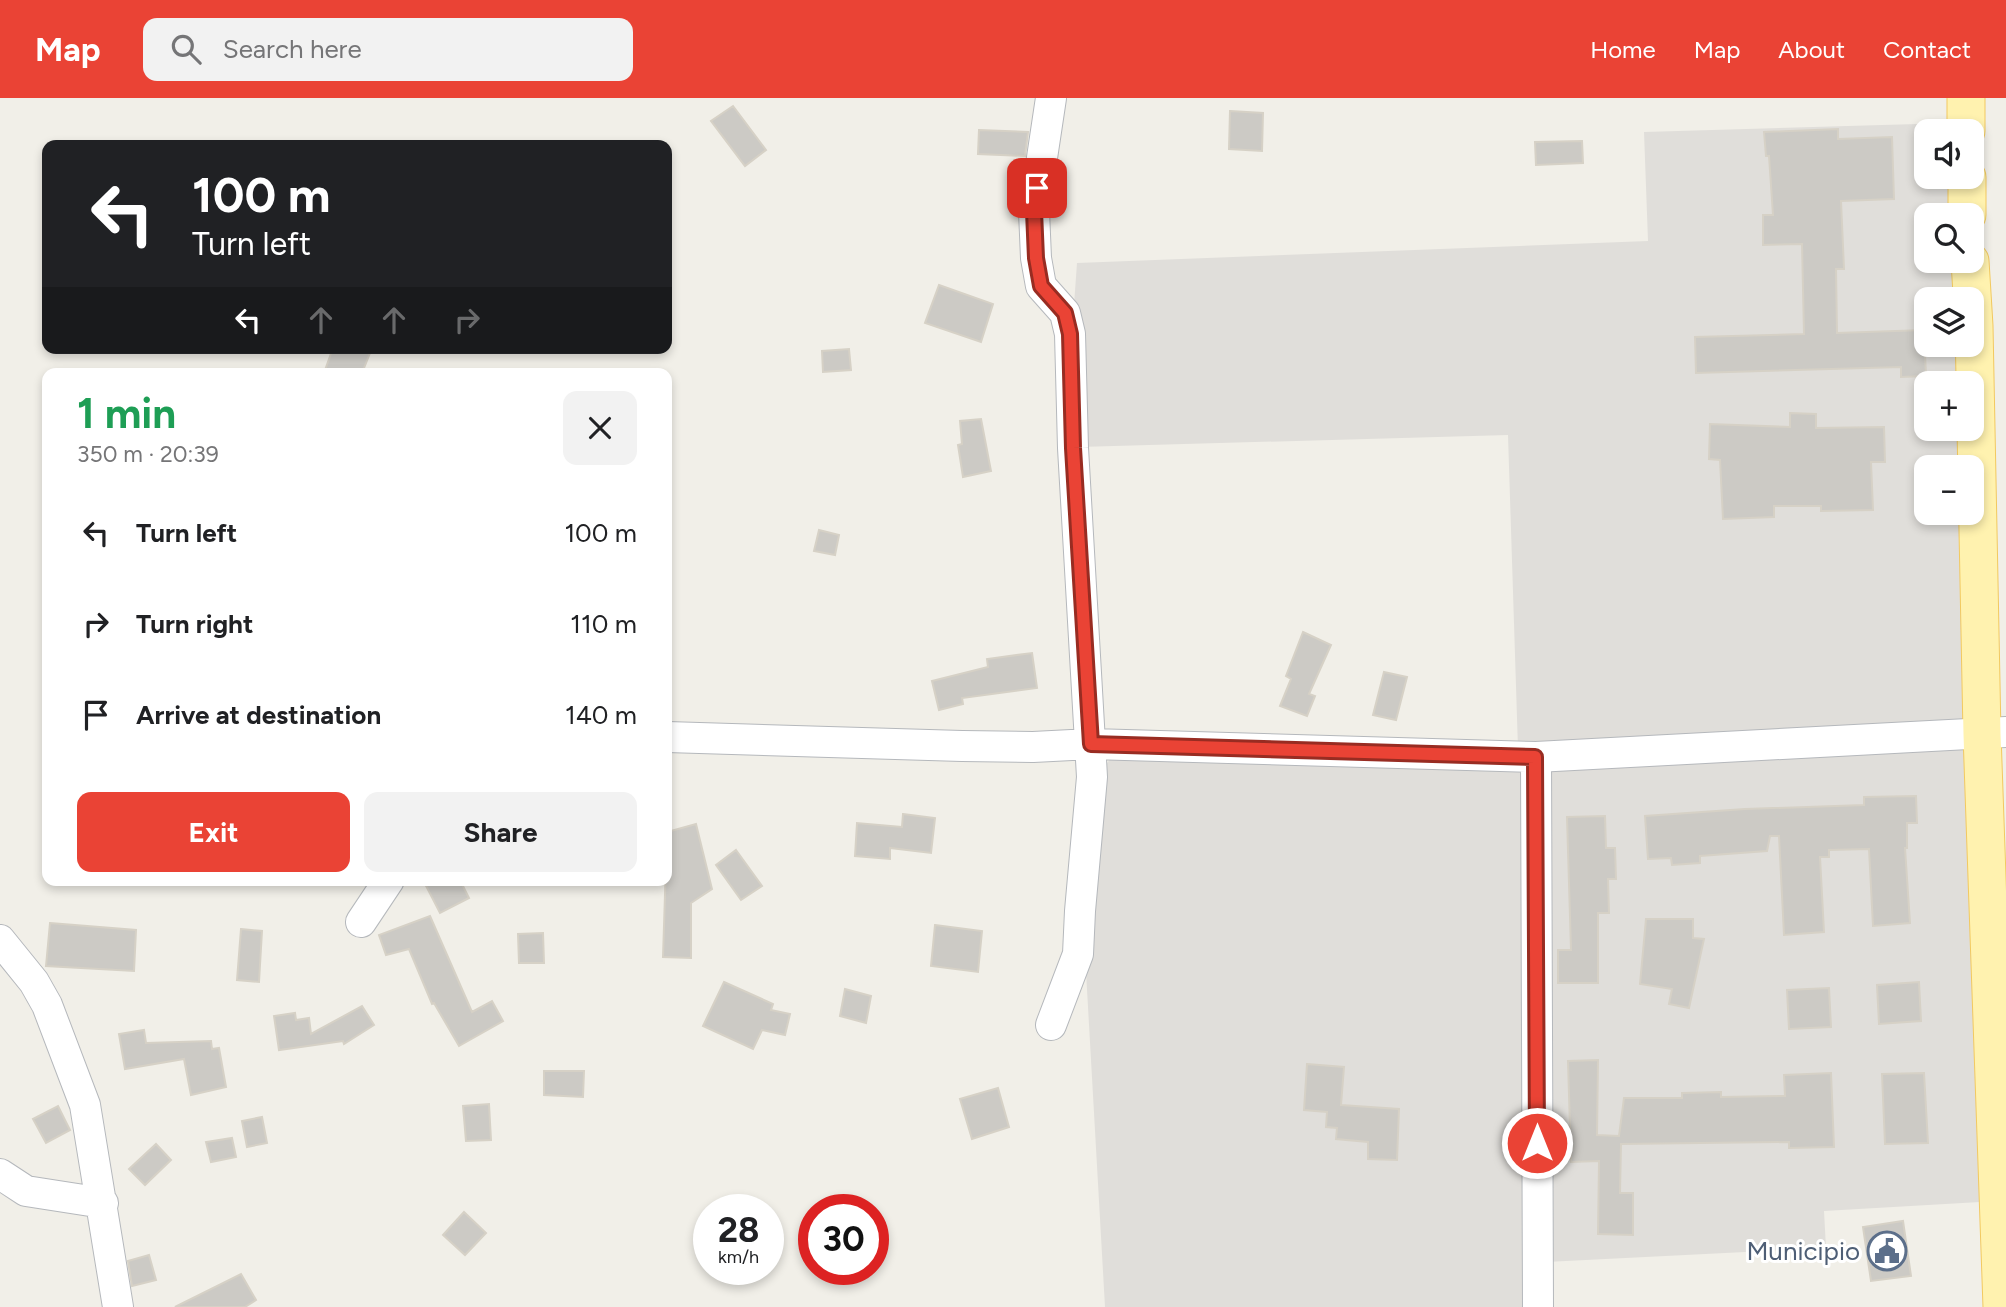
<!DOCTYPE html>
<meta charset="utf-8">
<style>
:root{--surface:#fff;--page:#f2f2f2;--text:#202124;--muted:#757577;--accent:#ea4335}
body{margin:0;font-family:Figtree,sans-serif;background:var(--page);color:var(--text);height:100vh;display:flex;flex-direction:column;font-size:26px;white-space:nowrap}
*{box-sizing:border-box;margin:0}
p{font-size:23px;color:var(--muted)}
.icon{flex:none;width:38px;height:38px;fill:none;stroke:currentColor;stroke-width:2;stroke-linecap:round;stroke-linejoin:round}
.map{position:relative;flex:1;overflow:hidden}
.side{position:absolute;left:42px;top:270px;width:630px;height:518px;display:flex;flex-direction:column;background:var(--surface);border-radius:14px;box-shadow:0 4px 10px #0003}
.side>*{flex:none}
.hud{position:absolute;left:42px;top:42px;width:630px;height:214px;border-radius:14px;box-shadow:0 4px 10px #0003;background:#202124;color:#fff;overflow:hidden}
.tools{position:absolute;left:1914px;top:21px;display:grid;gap:14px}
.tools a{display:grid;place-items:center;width:70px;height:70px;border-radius:14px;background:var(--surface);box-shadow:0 4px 10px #0003;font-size:35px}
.speed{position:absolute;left:693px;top:1096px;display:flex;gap:14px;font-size:35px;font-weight:700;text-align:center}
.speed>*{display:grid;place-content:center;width:91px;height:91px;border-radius:50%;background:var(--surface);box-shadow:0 4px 10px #0003;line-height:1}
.speed small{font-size:18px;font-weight:400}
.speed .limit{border:10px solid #d22;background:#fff;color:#111}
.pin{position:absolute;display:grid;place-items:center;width:60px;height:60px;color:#fff;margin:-30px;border-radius:14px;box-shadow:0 4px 10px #0006}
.me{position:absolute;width:77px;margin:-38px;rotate:0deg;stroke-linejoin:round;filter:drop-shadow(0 0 5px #0008)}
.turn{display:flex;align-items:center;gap:24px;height:147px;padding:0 35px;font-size:32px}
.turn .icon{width:91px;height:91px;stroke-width:2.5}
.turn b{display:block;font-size:49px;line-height:60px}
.lanes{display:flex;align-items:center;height:66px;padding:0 35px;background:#0003;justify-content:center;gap:35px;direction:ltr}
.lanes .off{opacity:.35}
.round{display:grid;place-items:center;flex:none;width:74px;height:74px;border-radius:14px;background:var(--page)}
.headline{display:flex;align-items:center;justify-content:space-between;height:119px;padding:0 35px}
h1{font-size:42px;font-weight:700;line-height:52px;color:#1e9e55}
.cta{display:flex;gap:14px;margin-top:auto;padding:14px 35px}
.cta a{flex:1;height:80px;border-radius:14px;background:var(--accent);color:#fff;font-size:28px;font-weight:700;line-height:80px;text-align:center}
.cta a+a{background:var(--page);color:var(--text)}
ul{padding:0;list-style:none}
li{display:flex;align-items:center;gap:21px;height:91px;padding:0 35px}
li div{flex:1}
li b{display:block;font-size:26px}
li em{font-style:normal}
header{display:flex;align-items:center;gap:42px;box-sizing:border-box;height:98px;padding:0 35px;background:var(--accent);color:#fff}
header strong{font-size:33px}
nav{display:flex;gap:38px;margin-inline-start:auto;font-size:24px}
.search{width:490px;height:63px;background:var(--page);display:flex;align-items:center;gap:18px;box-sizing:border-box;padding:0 24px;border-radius:14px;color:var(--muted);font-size:26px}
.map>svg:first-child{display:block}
</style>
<header>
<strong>Map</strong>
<div class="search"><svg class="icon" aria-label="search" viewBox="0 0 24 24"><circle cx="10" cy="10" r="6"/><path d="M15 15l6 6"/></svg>Search here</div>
<nav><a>Home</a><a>Map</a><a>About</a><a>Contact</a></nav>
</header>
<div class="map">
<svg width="2006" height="1209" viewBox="0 0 2006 1209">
<rect width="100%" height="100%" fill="#f1efe8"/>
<!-- industrial -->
<path fill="#e0deda" d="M1952,25V33H1927V79H1953V117H1927V163H1955L1956,201H1927V247H1957L1958,285H1927V331H1958V369H1927V415H1959L1969,613L1964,655L1980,1104L1824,1113L1826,1150L1526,1165L1525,1209H1105L1085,856L1098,676L1117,653L1518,651L1508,337L1079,349L1072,235L1077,165L1648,143L1644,34Z"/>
<!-- building -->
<path fill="#cccac5" stroke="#d6d1c6" stroke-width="2" d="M733,8L766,52L745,68L711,23Z
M1230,13L1263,15L1262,53L1229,51Z
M1838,31V41L1892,39L1894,101L1841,103L1844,171H1836L1837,235L1924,232L1926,278L1901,279V269L1696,275L1695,239L1804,236L1802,146L1763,147V117H1773L1769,58H1766L1764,34Z
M979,32L1028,34L1025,58L978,56Z
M1582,43L1583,65L1536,67L1535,44Z
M939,187L993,206L981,244L925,225Z
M333,250H372L362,275H324Z
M849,251L851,272L823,274L822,253Z
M1790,315L1816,316V330L1884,329L1885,364H1871L1873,412L1821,413V408H1774V419L1723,421L1720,362L1709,361L1710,326L1790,329Z
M981,321L991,373L963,379L958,347L962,346L960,323Z
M819,432L839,437L835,457L814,453Z
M1303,534L1331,547L1309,596L1315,598L1307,618L1280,608L1291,581L1286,578Z
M1032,555L1037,590L962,600L963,606L939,612L932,583L988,569L987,561Z
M1384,574L1407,579L1396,622L1373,617Z
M1916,698L1917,725H1907V750H1905L1910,825L1873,828L1869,751L1829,752V759H1820L1824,834L1784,837L1779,738H1770L1767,753L1700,758V765L1672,767L1671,760L1648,761L1645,718L1745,711L1864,707V699Z
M903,716L935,720L931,755L890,750V761L855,758L857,725L902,729Z
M1605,718L1606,750H1615L1616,781H1608L1609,815H1598V885H1558V852H1571L1567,719Z
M696,726L712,791L691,805V860L663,859L667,734Z
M736,752L762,788L741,802L716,767Z
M423,782H460L469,800L440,815Z
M430,818L472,914L492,903L503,923L459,948L434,905L432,906L409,851L386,857L379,837Z
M1646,821H1693V840L1704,841L1689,910L1669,906L1672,891L1640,886Z
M50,825L136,832L134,873L46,868Z
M935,827L982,833L978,874L931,868Z
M241,831L262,833L259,884L237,882Z
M543,835L544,865H519L518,836Z
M724,884L773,906L771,912L790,916L785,937L762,932L753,951L703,928Z
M1919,884L1921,923L1879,926L1877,887Z
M1829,890L1831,929L1789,931L1787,892Z
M845,891L871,898L866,925L840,918Z
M362,908L374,927L344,946L343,943L279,952L274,918L295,915L296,922L309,920L311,936Z
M144,932L146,945L211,943L212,951L219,950L226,989L191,997L184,961L125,971L119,936Z
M1598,962L1597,1037L1619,1038L1624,1000H1682V995L1721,994V999L1785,998L1784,977L1831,975L1834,1049L1789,1050V1044L1621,1046L1620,1095H1633V1137L1598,1136L1599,1063L1571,1064L1568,963Z
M1307,966L1344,969L1341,1007L1399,1011L1397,1062L1368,1061V1044L1336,1041L1337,1030L1326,1029L1327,1014L1304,1012Z
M544,973H584L583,999L544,997Z
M1924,975L1928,1045L1885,1046L1882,976Z
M998,990L1009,1029L972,1041L960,1001Z
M489,1006L491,1042L466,1043L463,1008Z
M58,1008L70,1032L46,1045L33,1021Z
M262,1019L267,1045L247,1049L242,1023Z
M232,1040L236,1059L211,1064L206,1044Z
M156,1046L171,1062L145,1087L129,1071Z
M464,1114L486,1135L465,1157L443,1137Z
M1903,1123L1911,1178L1871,1183L1863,1129Z
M149,1157L156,1182L132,1188L128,1163Z
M241,1176L256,1202L245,1209H175Z"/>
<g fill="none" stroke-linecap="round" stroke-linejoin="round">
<defs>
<path id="minor" d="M1051,0L1034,113L1036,160L1041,188L1065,215L1070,236L1073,350L1092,679L1080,813L1078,856L1051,927
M667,639L962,648L1033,649L1091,646L1536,659L2006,634
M1536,659L1538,1209
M361,824L389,782
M0,842L34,884L47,907L85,1007L118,1209
M0,1076L26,1093L103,1105"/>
<path id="major" d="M1966,0V33
M1967,79V117
M1970,163L1974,228L1982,636L2002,1209"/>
</defs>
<!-- minor casing -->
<use href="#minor" stroke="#b5b8bc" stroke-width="32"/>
<!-- major casing -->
<use href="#major" stroke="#f2c960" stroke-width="39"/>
<!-- minor -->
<use href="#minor" stroke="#fff" stroke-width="30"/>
<!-- major -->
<use href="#major" stroke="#fff2af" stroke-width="37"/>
</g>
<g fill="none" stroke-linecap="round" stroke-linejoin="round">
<defs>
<path id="route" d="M1037,90L1034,113L1036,160L1041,188L1065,215L1070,236L1073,350L1091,646L1535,659L1537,1045"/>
</defs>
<!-- route casing -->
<use href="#route" stroke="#982c22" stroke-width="18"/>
<!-- route -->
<use href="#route" stroke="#ea4335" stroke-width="12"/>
</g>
<!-- icons -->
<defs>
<symbol id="civic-ring" viewBox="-11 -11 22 22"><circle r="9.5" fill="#fff" stroke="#5c6f8a" stroke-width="1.5"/><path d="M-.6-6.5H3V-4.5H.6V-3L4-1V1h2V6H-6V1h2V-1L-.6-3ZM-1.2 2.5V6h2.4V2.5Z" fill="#5c6f8a"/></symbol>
</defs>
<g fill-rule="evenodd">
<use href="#civic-ring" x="1865" y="1131" width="44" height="44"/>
</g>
<g text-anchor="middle" stroke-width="6" stroke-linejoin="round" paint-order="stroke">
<!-- service labels -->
<g font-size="26" fill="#4e5e75" stroke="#fff" text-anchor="end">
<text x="1860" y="1162">Municipio</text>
</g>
</g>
</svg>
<div class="tools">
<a><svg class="icon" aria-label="sound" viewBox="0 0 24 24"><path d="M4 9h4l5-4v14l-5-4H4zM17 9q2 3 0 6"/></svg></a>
<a><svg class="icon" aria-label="search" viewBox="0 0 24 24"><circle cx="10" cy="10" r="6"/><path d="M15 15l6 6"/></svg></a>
<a><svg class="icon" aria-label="layers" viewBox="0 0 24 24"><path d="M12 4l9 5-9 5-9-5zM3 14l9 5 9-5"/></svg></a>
<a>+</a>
<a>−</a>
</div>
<div class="speed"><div>28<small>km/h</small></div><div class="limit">30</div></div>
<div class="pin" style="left:1037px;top:90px;background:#d93025"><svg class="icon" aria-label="arrive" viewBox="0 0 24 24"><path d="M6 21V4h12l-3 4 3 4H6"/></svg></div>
<svg class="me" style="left:1537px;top:1045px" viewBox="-20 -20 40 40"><circle r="17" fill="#ea4335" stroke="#fff" stroke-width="3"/><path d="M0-11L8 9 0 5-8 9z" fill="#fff"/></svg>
<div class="hud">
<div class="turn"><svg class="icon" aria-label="left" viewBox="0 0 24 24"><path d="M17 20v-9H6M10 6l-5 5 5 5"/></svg><div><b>100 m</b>Turn left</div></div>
<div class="lanes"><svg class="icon" aria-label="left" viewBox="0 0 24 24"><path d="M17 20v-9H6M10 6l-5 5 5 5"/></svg><svg class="icon off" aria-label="ahead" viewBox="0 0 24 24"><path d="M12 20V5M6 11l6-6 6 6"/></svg><svg class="icon off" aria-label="ahead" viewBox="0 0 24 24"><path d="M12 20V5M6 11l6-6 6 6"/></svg><svg class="icon off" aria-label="right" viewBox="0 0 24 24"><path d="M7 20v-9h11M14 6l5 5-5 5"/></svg></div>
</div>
<section class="side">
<div class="headline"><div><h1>1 min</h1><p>350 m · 20:39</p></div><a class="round"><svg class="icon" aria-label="close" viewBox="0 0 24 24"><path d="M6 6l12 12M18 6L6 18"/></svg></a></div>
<ul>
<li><svg class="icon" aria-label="left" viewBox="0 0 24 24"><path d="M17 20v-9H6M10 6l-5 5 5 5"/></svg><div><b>Turn left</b></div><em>100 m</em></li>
<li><svg class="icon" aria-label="right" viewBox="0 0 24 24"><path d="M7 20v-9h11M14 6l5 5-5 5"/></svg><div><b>Turn right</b></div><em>110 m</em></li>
<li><svg class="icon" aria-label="arrive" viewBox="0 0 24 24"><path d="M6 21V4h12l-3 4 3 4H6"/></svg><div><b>Arrive at destination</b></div><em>140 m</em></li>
</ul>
<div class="cta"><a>Exit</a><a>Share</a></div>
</section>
</div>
